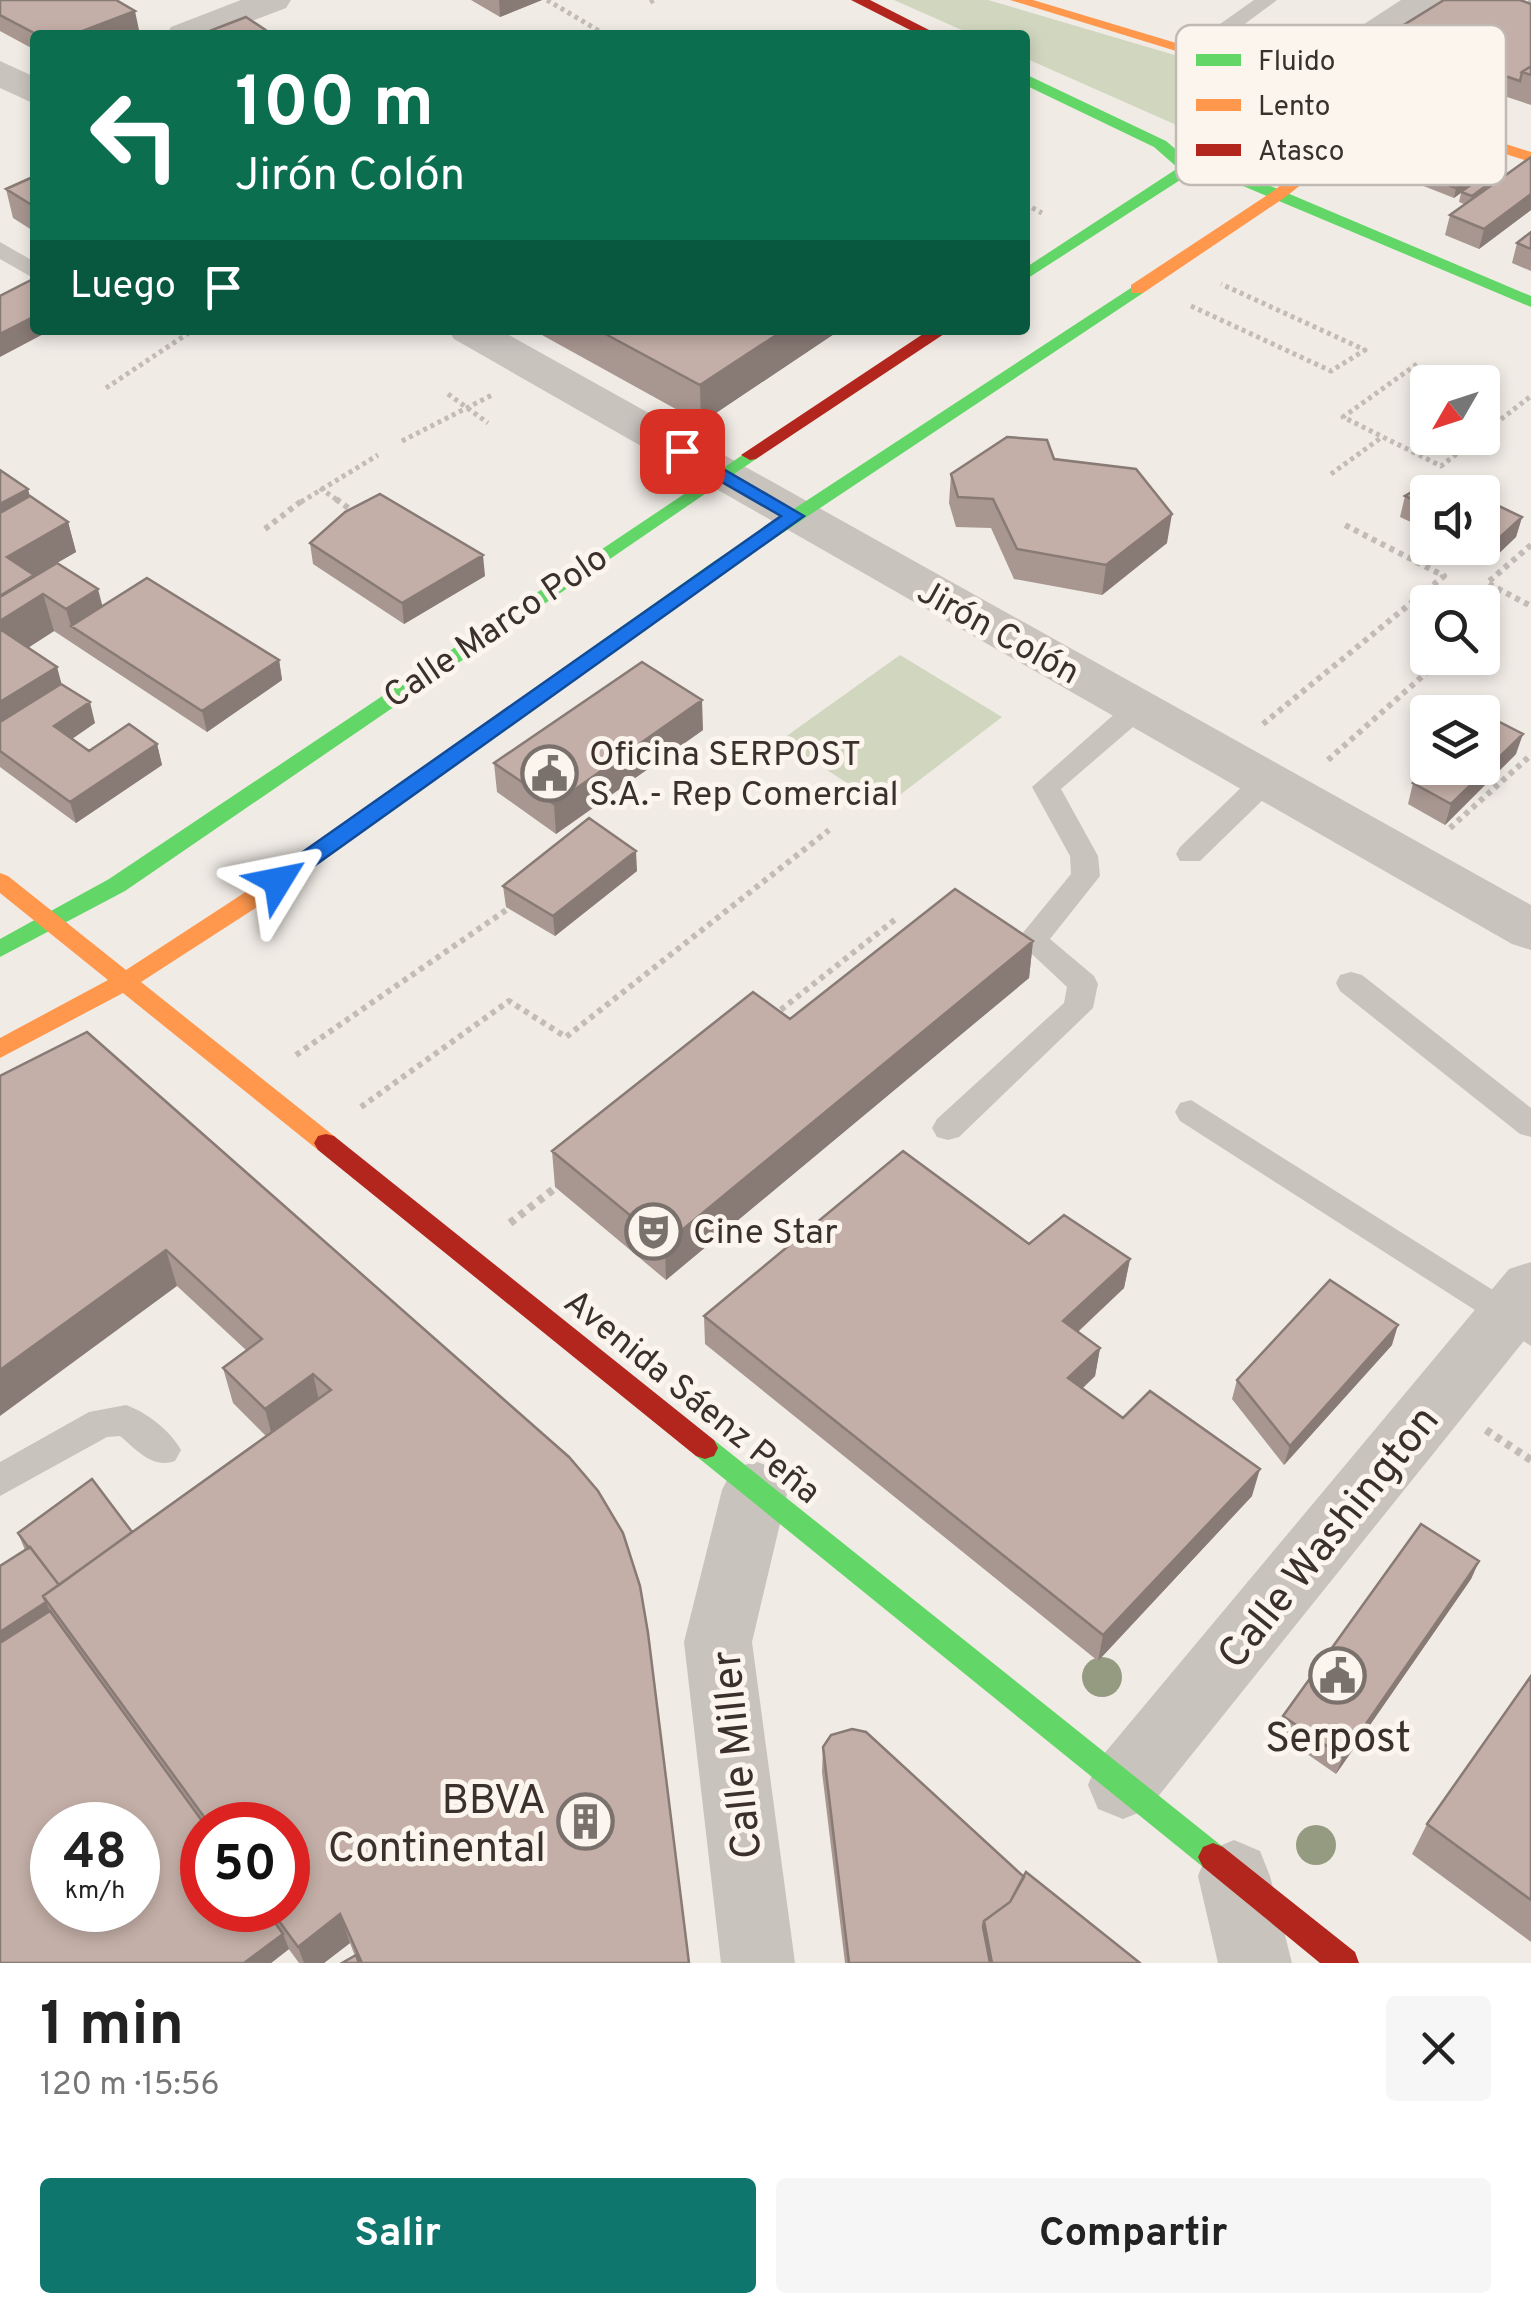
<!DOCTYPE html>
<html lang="es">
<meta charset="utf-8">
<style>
:root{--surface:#fff;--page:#f6f6f6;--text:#222;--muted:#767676;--accent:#0f766e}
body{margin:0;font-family:Overpass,sans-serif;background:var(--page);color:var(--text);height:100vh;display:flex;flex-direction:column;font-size:38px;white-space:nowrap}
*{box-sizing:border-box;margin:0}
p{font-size:32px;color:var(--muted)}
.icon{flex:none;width:55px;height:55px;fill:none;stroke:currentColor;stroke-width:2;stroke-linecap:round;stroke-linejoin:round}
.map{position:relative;height:1963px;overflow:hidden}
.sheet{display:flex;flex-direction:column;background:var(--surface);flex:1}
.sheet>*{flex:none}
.top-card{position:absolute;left:30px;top:30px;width:1000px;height:305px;border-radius:10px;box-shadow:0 5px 15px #0003;background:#0b6e4f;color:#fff;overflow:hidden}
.needle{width:65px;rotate:231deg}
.tools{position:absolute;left:1410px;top:365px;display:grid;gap:20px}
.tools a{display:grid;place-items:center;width:90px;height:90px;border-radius:10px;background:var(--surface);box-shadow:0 5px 15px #0003;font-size:50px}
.speed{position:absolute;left:30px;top:1802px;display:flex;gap:20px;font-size:50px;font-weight:700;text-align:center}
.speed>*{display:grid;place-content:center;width:130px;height:130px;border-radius:50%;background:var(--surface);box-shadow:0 5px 15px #0003;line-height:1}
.speed small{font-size:25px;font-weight:400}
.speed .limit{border:15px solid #d22;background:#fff;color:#111}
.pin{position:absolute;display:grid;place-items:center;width:85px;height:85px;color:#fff;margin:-42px;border-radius:20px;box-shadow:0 5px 15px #0006}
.me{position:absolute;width:110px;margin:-55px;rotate:55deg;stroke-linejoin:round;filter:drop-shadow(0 0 8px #0008)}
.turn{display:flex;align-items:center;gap:35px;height:210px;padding:0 40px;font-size:45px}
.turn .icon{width:130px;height:130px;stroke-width:2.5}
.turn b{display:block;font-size:70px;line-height:85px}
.then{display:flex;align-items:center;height:95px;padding:0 40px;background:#0003;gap:20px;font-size:38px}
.round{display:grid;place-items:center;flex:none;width:105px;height:105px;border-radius:10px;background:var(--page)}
.head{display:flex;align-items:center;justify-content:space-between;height:170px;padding:0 40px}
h1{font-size:60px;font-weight:700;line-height:75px}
.action{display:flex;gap:20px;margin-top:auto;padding:20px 40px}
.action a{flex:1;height:115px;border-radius:10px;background:var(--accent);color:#fff;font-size:40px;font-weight:700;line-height:115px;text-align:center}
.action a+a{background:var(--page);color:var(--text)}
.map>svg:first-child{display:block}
</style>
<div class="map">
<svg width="1531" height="1963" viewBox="0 0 1531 1963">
<rect width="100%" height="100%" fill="#f0ebe5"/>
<!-- green -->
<path fill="#d1d6bf" d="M894,0H988L1330,101L1341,117L1269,166L1025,58V35H973Z
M900,655L1002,717L884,807L781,740Z"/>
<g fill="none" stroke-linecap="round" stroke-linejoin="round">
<!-- path-far2 -->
<path stroke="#c2bbb6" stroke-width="5" stroke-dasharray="4 4" stroke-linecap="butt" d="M547,0L606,35
M1520,0L1531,3
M650,2L654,0
M1025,204L1042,213
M1191,306L1331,371L1365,350L1221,284
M1417,364L1343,417L1441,466L1477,438
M106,388L193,330
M448,394L488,423
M1482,434L1531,396
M402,441L494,394
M1331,474L1382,437
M320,488L340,502
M301,502L378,455"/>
<!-- path-far1 -->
<path stroke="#c2bbb6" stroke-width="6" stroke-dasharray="5 5" stroke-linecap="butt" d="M336,499L355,513
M265,529L304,499
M1531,545L1487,583L1531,606
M1482,622L1491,615
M1263,724L1444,576L1345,525
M1328,760L1443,658
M1450,828L1531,755
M773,1016L897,918
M296,1055L512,906
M361,1107L509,1001L566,1037L829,830"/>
<!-- path -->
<path stroke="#c2bbb6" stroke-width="8" stroke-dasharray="6 6" stroke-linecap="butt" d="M510,1223L559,1185
M1486,1430L1531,1460"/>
<!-- lane -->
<path fill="#c9c3be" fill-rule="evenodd" d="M1254,0H1277L1234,32H1220V24Z
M0,242L35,262V279L0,259Z
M1138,699L1148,702L1152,708L1148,714L1061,789L1098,856L1100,876L1050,939L1094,976L1098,984L1093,1008L959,1137L948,1140L937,1137L932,1128L937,1119L1064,1003L1067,987L1017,940L1071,874L1070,856L1032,787L1128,702Z
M1266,770L1276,773L1280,780L1276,787L1200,861H1180L1176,854L1180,847L1256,773Z
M1351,972L1362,975L1531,1108V1137L1520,1134L1340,991L1336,983L1340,975Z
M1191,1100L1531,1314V1346L1180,1121L1175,1112L1180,1103Z
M126,1405C146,1412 171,1431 181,1450L175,1461C152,1469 137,1450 120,1436L107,1437L0,1496V1462L89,1412Z"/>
<!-- street -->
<path fill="#c9c3be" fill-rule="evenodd" d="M241,0H291L286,8L216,35H166L171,27Z
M1401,0H1443L1438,8L1344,70L1331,73L1318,70L1313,62L1318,54Z
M0,61L35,77V104L0,88Z
M448,330H500L1531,905V950L1512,944L454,339Z
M1531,1262V1332L1148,1809L1123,1819L1098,1809L1088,1785L1098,1761L1509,1269Z
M755,1461L778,1470L788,1490L752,1642L795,1963H721L684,1642L722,1490L732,1470Z
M1234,1840L1260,1851L1270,1876L1292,1963H1218L1198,1876L1208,1851Z"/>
<!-- fast -->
<path fill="#63d668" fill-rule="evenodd" d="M1025,74L1166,141L1193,164L1247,176L1531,296V307L1236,183L1191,173L1025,280V268L1178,168L1154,147L1025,85Z
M1137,284L1145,289L1143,293L727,570L487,742H473L470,737L473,732L713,562Z
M750,450L759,455L756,459L125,891L0,957V939L109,879Z
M705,1437L714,1440L1223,1847L1228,1857L1223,1867L1213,1871L1203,1867L696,1456L692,1448L696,1440Z"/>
<!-- slow -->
<path fill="#ff974d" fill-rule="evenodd" d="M1010,0H1033L1383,105L1410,85H1420V91L1397,109L1531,152V162L1388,117L1284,198L1143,293H1131V285L1272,192L1374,112Z
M480,730L490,737L487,742L257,907L141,982L334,1136L338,1143L334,1150H318L123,993L0,1058V1038L108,980L0,893V873L8,876L126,970L241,895Z"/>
<!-- jam -->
<path fill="#b3261e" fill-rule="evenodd" d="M851,0H870L939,35H920Z
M929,330H950L756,459L750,460L741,455Z
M326,1134L334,1136L714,1440L718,1448L714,1456L705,1459L696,1456L318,1150L314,1143L318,1136Z
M1213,1843L1223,1847L1355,1952L1359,1963H1320L1203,1867L1198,1857L1203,1847Z"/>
</g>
<!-- trees -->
<g fill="#959b80">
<circle cx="1102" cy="1677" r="20"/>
<circle cx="1316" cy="1845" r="20"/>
</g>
<!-- wall -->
<path fill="#a89690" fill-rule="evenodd" d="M0,0L139,30L126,35H35V50L0,31Z
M471,0H542L500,17Z
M1531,4V105L1383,56L1386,36Z
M1531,157V210L1479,249L1445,235L1450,215L1464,204L1459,202L1461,193L1454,198L1378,168L1380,158L1479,171L1477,180H1494L1493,184Z
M35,176V232L13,218L6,189Z
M1531,232V271L1512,263L1517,243Z
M533,330H834V334L701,423Z
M1054,459L1167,543L1102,595L1014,579L991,528L956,527L949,503L951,474Z
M0,470L30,496L68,522L76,552L57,563L103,606L279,660L282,680L207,732L54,631L28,648L57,667L61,684L95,723L72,739L89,751L157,744L162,765L76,823L0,767Z
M1428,492V530L1400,517L1405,496Z
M1482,498L1522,517L1516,537L1492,560L1466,548H1482Z
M310,543L485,576L404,624L313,564Z
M703,730L556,834L497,792L494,763Z
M1516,754L1445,825L1408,804L1413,783Z
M637,871L555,936L506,907L503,886Z
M1033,941L1029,978L666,1280L555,1187L552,1151Z
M0,1076L569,1457L689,1963H342L355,1956L350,1943L324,1963H299L288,1948L289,1949L271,1963H0L25,1550L18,1533L132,1532L266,1436L233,1403L223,1368L246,1350L177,1286ZM202,1825H288V1910H202Z
M1029,1244L1130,1259L1124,1288L1078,1332L1100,1348L1095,1376L1082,1389L1123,1418L1252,1496L1098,1661L705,1344L704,1316Z
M1392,1345L1284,1465L1232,1399L1237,1380Z
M1479,1561L1471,1579L1336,1774L1277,1733L1283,1716Z
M1531,1676V1942L1412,1854L1427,1824Z
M823,1747L1024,1877L1140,1963H845L822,1772Z"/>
<!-- shaded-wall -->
<path fill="#887a75" d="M499,0H542L500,17Z
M135,11L139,30L126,35H72Z
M1479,171L1476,181L1454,198L1456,188Z
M1531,194V210L1479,249L1484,229Z
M35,316V330H51L0,357V334Z
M784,330H834V334L701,423L700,385Z
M28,489L38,526L0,548V504Z
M1172,514L1167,543L1102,595L1106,565Z
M1522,517L1516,537L1492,560L1498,539Z
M68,522L76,552L34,576L43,594L54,631L4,663L0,648V596L7,557Z
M483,555L485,576L404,624L402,603Z
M98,589L108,627L71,626L66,609Z
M279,660L282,680L207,732L202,711Z
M57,667L67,704L0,747V702Z
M702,700L703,730L556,834L554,804Z
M90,702L95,723L60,747L54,726Z
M1523,734L1516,754L1445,825L1451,804Z
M157,744L162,765L76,823L70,802Z
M636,851L637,871L555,936L553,916Z
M1033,941L1029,978L666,1280L665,1244Z
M166,1250L177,1286L0,1416V1370Z
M1130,1259L1124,1288L1059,1349L1063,1321Z
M1398,1325L1392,1345L1284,1465L1290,1446Z
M1100,1348L1095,1376L1063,1406L1068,1378Z
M313,1374L321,1409L274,1443L265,1409Z
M1260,1469L1252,1496L1098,1661L1103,1635Z
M1479,1561L1471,1579L1336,1774L1343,1757Z
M46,1602L58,1628L0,1666V1632Z
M340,1914L350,1943L324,1963H304L298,1947Z
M283,1934L289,1949L271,1963H244Z"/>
<!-- building -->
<path fill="#c3afa7" stroke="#887a75" stroke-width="2.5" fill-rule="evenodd" d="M0,0H116L135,11L72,35H38L0,15Z
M1444,0H1520L1531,4V66L1522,72L1520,81L1386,36Z
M246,17L273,35H220L212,30Z
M1531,66V75L1522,72Z
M1404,141L1479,171L1456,188L1380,158Z
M1531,157V194L1484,229L1450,215Z
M35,176V207L6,189Z
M1483,176L1494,180L1472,196L1461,192Z
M1531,232V249L1517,243Z
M35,278V316L0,334V296Z
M598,330H784L700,385Z
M1007,437L1047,440L1054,459L1136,469L1172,514L1106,565L1017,549L993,499L958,497L951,474Z
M0,470L28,489L0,504Z
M1438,477L1471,492H1428V507L1405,496Z
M380,494L483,555L402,603L310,543L345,512Z
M30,496L68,522L7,557L34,575L0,596V513Z
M1482,498L1522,517L1498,539L1482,532Z
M57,563L98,589L66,609L43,594L0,621V597Z
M147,578L279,660L202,711L71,626Z
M0,629L57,667L0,702Z
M642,662L702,700L554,804L494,763Z
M61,684L90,702L54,726L89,751L129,724L157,744L70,802L0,751V722Z
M1486,715L1523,734L1451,804L1413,783L1430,768H1482V718Z
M589,818L636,851L553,916L503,886Z
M955,889L1033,941L665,1244L552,1151L753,992L790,1019Z
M87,1032L569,1457L598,1491L623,1533L640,1586L648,1633L689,1963H362L340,1914L298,1947L271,1910H288V1825H210L43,1596L331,1390L313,1374L265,1409L223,1368L262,1339L166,1250L0,1370V1076Z
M903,1151L1029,1244L1064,1215L1130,1259L1063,1321L1100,1348L1068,1378L1123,1418L1150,1391L1260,1469L1103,1635L704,1316Z
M1330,1280L1398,1325L1290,1446L1237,1380Z
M92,1479L132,1532L59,1585L30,1547L29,1548L18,1533Z
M1421,1524L1479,1561L1343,1757L1283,1716Z
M30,1547L59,1585L43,1596L46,1602L0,1632V1566Z
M50,1611L205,1825H202V1910H266L283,1934L244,1963H0V1643ZM52,1825H138V1910H52Z
M1531,1676V1900L1427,1824Z
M852,1729L866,1732L1024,1877L1010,1902L984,1921L983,1927L990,1963H849L823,1747L831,1735Z
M1026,1872L1140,1963H992L984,1921L1010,1902Z
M356,1955L359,1963H342Z"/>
<!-- route -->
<path fill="#1a73e8" stroke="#114b97" stroke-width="2.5" d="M682,445L804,516L286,886H270L267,881L270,875L781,516L675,455L672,451Z"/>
<!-- icons -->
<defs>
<symbol id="civic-ring" viewBox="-11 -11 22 22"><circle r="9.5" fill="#fbf5ee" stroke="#7a716c" stroke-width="1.5"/><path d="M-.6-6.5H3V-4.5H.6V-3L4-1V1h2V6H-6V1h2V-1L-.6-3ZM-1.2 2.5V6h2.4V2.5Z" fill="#7a716c"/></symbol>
<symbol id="theatre-ring" viewBox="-11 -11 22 22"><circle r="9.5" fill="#fbf5ee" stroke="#7a716c" stroke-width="1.5"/><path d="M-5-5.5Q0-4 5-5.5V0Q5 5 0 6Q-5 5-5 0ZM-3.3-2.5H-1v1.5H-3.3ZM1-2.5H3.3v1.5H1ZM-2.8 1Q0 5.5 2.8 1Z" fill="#7a716c"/></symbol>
<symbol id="building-ring" viewBox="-11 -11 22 22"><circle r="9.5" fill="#fbf5ee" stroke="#7a716c" stroke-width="1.5"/><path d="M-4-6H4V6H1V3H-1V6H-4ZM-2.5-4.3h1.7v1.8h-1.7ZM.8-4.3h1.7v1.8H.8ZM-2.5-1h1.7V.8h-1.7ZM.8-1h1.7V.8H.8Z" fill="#7a716c"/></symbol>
</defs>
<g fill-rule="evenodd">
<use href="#civic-ring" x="518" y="742" width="63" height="63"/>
<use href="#theatre-ring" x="622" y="1200" width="63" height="63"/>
<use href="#civic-ring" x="1306" y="1644" width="63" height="63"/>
<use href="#building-ring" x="554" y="1790" width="63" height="63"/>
</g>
<g text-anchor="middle" stroke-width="10" stroke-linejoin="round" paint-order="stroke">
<!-- street labels -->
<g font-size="35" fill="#3b302b" stroke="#fbf5ee">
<text transform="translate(495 626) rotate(-34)" y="12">Calle Marco Polo</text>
<text transform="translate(999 631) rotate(29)" y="12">Jirón Colón</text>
<text transform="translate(693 1396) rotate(39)" y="12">Avenida Sáenz Peña</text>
</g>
<!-- poi labels -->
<g font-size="35" fill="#3b302b" stroke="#fbf5ee" text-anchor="start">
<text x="589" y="765">Oficina SERPOST<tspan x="589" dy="40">S.A.- Rep Comercial</tspan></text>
<text x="693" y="1243">Cine Star</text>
</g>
<!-- near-street labels -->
<g font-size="42" fill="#3b302b" stroke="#fbf5ee">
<text transform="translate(1327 1536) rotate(-51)" y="15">Calle Washington</text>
<text transform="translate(735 1755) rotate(-96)" y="15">Calle Miller</text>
</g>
<!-- near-poi labels -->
<g font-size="42" fill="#3b302b" stroke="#fbf5ee">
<text x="1338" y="1751">Serpost</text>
<text x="546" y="1813" text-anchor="end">BBVA<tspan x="546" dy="48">Continental</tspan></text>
</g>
</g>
<!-- legend -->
<rect x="1176" y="25" width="330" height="160" rx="15" fill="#fbf5ee" stroke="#c1bab4" stroke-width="2.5"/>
<rect x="1196" y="54" width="45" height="12" fill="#63d668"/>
<rect x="1196" y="99" width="45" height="12" fill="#ff974d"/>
<rect x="1196" y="144" width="45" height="12" fill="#b3261e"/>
<g font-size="28" fill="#3b302b">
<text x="1258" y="70">Fluido</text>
<text x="1258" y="115">Lento</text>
<text x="1258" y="160">Atasco</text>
</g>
</svg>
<div class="tools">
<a><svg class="needle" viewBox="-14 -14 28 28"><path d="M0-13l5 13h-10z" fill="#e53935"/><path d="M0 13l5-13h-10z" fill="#767676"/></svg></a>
<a><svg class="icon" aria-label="sound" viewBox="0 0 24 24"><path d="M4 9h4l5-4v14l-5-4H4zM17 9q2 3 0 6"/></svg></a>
<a><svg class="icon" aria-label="search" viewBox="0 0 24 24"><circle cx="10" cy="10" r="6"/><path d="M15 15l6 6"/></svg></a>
<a><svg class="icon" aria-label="layers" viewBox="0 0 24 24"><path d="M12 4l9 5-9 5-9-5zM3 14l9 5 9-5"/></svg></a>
</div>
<div class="speed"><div>48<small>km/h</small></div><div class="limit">50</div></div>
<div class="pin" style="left:682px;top:451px;background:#d93025"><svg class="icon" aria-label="arrive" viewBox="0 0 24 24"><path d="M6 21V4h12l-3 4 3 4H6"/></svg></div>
<svg class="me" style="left:278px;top:881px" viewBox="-20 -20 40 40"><path d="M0-17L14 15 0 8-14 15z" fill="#1a73e8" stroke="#fff" stroke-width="4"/></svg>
<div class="top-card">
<div class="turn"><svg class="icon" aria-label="left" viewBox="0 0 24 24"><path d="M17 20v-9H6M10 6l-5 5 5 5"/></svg><div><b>100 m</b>Jirón Colón</div></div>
<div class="then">Luego<svg class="icon" aria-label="arrive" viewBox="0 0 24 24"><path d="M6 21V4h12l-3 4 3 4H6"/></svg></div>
</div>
</div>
<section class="sheet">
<div class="head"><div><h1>1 min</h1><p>120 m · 15:56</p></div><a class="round"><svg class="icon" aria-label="close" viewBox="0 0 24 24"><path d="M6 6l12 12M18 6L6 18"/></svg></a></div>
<div class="action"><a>Salir</a><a>Compartir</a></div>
</section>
